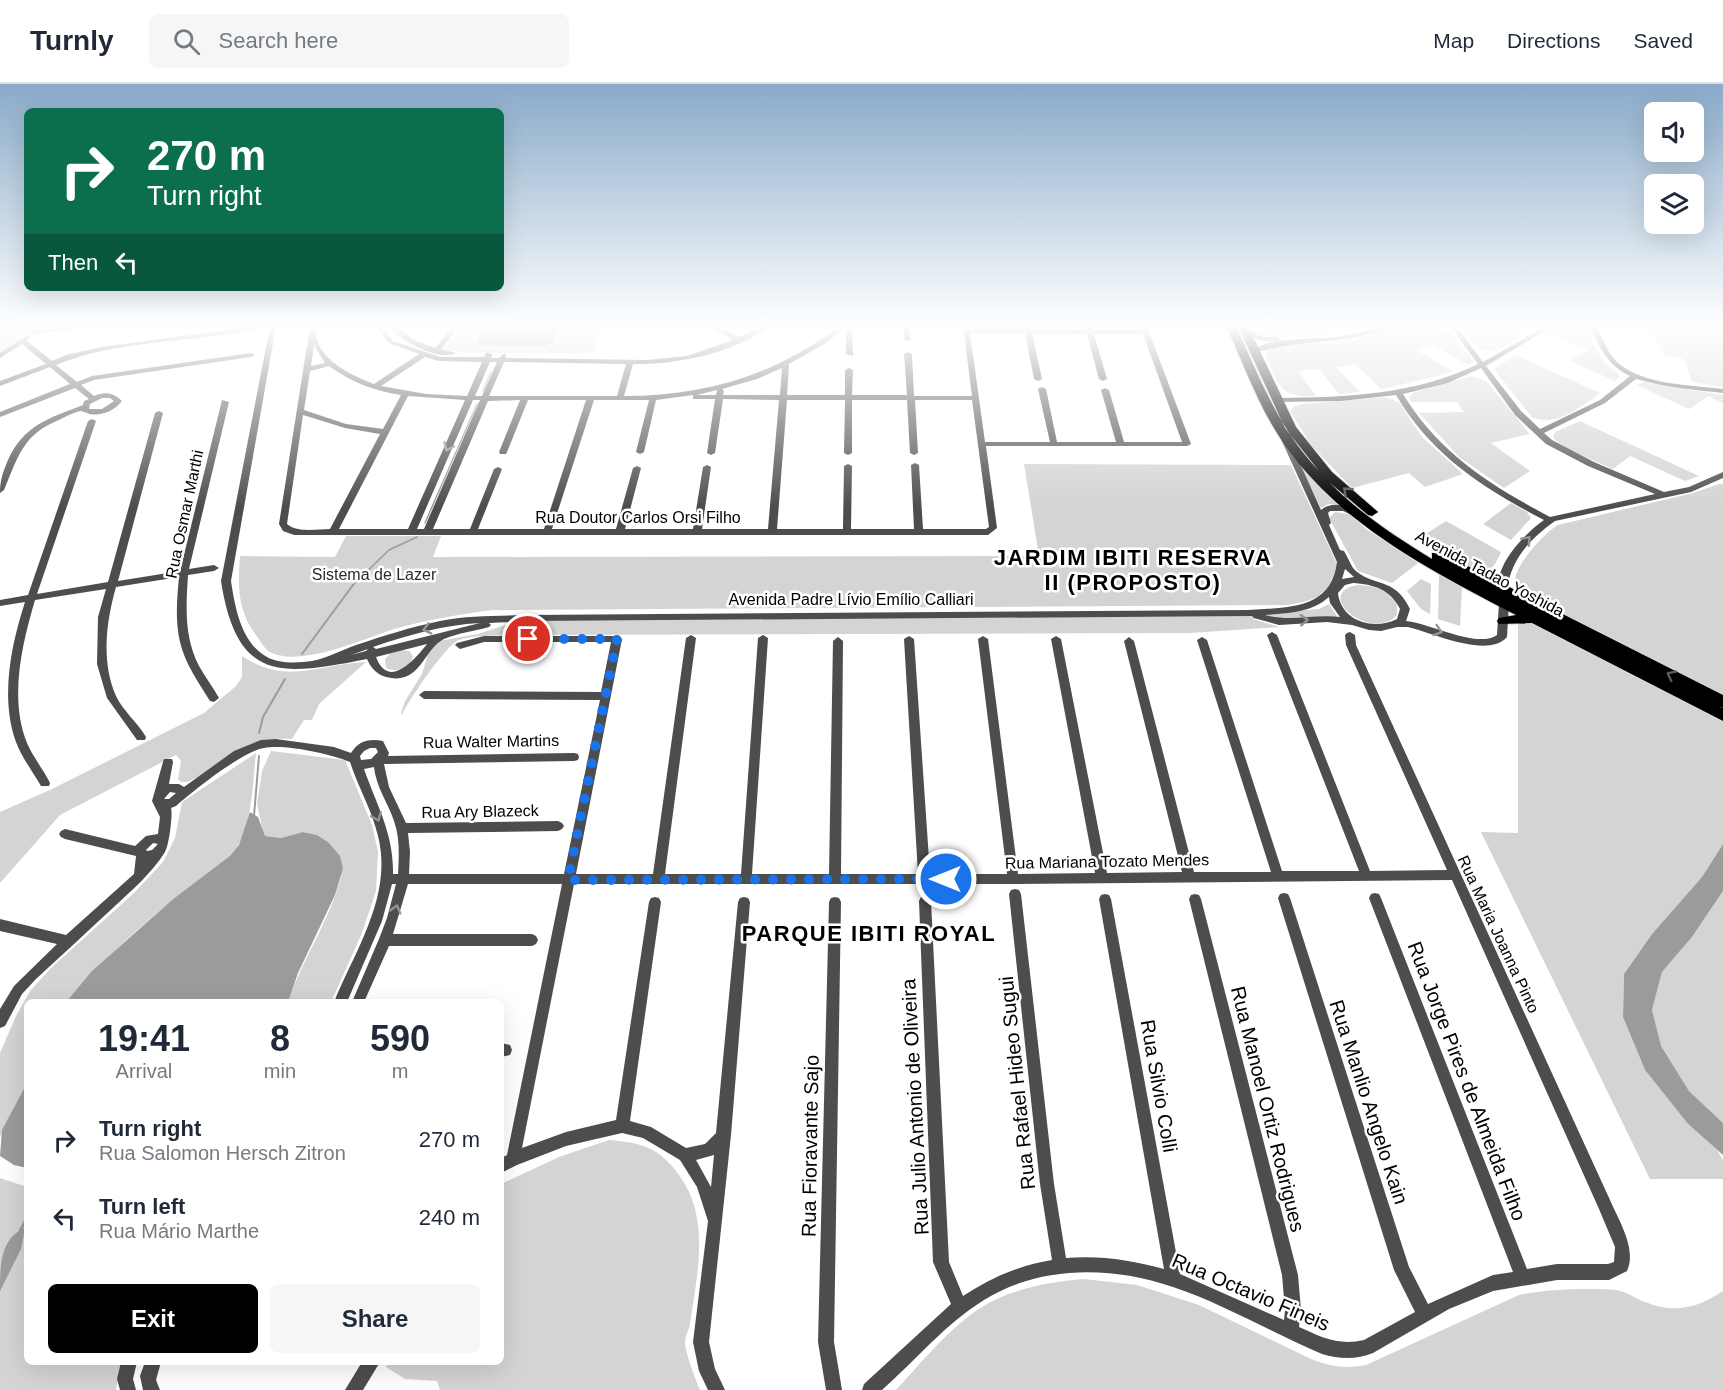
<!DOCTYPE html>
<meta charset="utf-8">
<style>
:root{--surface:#fff;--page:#f6f6f7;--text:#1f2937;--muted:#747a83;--line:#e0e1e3;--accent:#000}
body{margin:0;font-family:Helvetica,sans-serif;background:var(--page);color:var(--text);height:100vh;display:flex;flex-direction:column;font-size:22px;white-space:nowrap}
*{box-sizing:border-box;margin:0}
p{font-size:20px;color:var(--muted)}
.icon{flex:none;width:33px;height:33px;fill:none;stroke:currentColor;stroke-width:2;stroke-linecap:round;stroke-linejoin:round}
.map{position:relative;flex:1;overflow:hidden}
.side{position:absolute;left:24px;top:915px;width:480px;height:366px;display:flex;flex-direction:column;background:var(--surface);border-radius:9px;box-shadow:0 6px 24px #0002}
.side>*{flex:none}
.top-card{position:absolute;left:24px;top:24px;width:480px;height:183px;border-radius:9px;box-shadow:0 6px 24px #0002;background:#0b6e4f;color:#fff;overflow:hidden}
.controls{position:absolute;left:1644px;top:18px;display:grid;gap:12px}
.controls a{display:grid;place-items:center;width:60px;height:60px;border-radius:9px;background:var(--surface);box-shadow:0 6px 24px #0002;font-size:30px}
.pin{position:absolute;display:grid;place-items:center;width:51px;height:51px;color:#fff;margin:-26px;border:3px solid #fff;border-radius:50%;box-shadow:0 2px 6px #0007}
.me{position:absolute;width:66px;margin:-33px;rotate:270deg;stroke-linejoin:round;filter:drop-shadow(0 0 4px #0008)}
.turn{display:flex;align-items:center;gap:21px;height:126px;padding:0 24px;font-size:27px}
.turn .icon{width:78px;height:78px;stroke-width:2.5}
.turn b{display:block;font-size:42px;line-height:51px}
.then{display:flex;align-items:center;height:57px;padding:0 24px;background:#0003;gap:12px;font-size:22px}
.eta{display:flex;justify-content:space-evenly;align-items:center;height:102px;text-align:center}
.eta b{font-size:36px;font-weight:600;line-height:42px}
.primary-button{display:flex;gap:12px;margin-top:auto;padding:12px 24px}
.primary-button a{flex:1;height:69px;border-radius:9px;background:var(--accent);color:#fff;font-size:24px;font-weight:600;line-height:69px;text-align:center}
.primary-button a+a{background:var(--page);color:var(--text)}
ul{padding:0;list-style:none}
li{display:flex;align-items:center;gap:18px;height:78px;padding:0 24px}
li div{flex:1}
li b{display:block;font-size:22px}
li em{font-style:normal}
header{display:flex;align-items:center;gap:36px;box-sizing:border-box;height:84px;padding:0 30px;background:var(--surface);border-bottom:2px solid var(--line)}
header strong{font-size:28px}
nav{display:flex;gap:33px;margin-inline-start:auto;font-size:21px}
.search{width:420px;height:54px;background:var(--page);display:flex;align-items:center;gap:15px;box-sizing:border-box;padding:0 21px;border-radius:9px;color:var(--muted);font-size:22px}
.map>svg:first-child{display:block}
</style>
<header>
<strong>Turnly</strong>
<div class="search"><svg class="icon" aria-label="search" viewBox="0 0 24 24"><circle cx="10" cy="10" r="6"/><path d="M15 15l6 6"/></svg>Search here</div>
<nav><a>Map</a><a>Directions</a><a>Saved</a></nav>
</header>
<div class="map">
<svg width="1723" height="1306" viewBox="0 0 1723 1306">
<rect width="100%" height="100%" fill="#fff"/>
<!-- green -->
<path fill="#d4d4d4" d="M0,242H38L0,269Z
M461,242H606L601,247L594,269H466L442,265Z
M1251,242H1339L1340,244C1328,253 1269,256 1255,250Z
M1401,242H1431L1441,247L1449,245L1473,277V279L1469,281L1431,260L1416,266L1453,287L1429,294L1381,305L1355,280L1336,283L1360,308L1339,310L1319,285L1298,287L1316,312C1276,313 1280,301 1265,269V266L1272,263L1352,256Z
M1459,242H1509L1526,249C1490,271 1487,278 1459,242Z
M1559,242H1584L1604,278L1620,292L1615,297L1570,277L1588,266L1548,249Z
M1647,242H1723V303L1692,298L1684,275L1665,271Z
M1515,271L1600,309C1581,323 1555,344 1532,333L1494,285Z
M1472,292L1486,297L1530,350L1491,359L1530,387L1504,404L1459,373L1419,329L1464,328L1457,318H1411L1409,313L1415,308Z
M1643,298L1723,311V319L1708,312L1689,325L1637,301Z
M1385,313L1399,318L1422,353L1463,390L1425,403L1409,389L1352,404L1311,361L1290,327L1295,322L1303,320Z
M1580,337L1699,392L1685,397L1630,372L1613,385L1567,365L1553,354L1555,348Z
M1024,380L1291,381L1337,480C1330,511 1316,517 1286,521L493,526C460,530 426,536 394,545C363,555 300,584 270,568C265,566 260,556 256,551C237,526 238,501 240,472L335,473L346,452H441L433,473L1039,472Z
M1300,382L1341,421L1329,420L1321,424Z
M1719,400H1723V611L1521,509C1518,506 1515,501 1515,497C1515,481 1544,449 1558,441L1693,409Z
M1511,419L1527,428L1531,434L1511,456L1483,440Z
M1335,428L1349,430L1366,445L1418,479L1392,499L1358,487L1329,434Z
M1446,437L1501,468C1498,474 1495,484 1487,486C1472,491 1432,464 1418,455Z
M1439,490L1462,503L1460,542L1438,535Z
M1421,495L1431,500L1430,530L1421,525L1407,507Z
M1357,501C1373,501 1387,506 1397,520V531C1371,559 1312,510 1357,501Z
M1329,520L1338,534L1252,535L1280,543L1190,549L506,551C491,552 473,551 459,556C446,561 408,617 402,631L401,629L405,617L422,590L429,567L439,557L478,550L515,538L573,535L1243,532L1319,525Z
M1523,538L1539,541L1723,637V760L1702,793L1652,850L1624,890L1623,933L1645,986L1688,1040L1717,1066L1723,1076V1095H1650L1481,748L1518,749V540Z
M400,566L409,567L413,572C411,585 398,589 386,584L385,575L391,569Z
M242,572C287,602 318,580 366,578L319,620L312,636H304L292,655C238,651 229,681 187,698H181L178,695L181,677L176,671L60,731L0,799V728L50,706L204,629L236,602L242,593Z
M271,667L345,676L372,741L378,768L376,807L362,849L331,918H288C303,873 333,832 343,785L328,758L317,751L303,748L281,754L264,752L257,720L262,687Z
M256,669C253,696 252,740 238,762C222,786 193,800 171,817C134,848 97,881 66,918H27V999L0,1053V969L16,932L30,907L51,884L135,808L163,778L175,754L182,718Z
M1723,807V1039L1689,1007L1660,961L1652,926L1662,888L1692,853Z
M609,1056C642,1059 659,1063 679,1091C711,1134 697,1191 690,1240C689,1246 685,1252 685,1258C685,1268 696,1297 700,1306H440L437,1297L405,1295L386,1283L388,1278H501V1100L559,1073Z
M0,1094L27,1103V1278H121L116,1306H0Z
M1084,1195L1137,1201L1199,1221L1311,1275C1331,1283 1345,1285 1366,1281L1519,1211C1549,1205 1585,1204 1616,1206C1626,1207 1636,1215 1645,1218C1674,1230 1698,1224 1723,1207V1306H896C921,1279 951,1242 982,1223C1013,1204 1049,1198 1084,1195Z"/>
<!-- water -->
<path fill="#9b9b9b" d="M489,242H560L553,258L547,262L479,261L477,256Z
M250,728L258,733L265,752L281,754L303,748L317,751L328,758L340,772L343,785L335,811L298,889L288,918H66L92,887L172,816L230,772L239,761Z
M1723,760V807L1692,853L1662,888L1652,926L1661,962L1689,1007L1723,1039V1071L1688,1040L1645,986L1623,933L1624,890L1652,850L1702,793Z
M27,999V1084L14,1081L0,1072L2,1046Z
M25,1144L21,1165L0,1207C0,1183 0,1154 25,1144Z"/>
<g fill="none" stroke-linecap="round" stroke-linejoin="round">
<!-- stream-far2 -->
<path stroke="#9b9b9b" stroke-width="1.5" d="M483,307L491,288
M425,439L477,320
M352,502L389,466L417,453"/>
<!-- stream-far1 -->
<path stroke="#9b9b9b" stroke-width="2" d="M302,570L353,501
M259,649L263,633L285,595
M254,732L259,672"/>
<!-- stream -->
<path stroke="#9b9b9b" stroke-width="3" d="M20,1147L26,1136"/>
<defs>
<path id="major" d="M1226,242H1236C1259,293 1279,345 1319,387L1285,344L1238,242H1248L1296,343L1332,388L1378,428L1372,432L1368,431L1329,398C1359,429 1396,453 1432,475V469H1442L1723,611V624L1720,623L1723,624V637L1532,539L1499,540L1497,537L1499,534L1516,531C1433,488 1343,442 1287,364C1260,327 1245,283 1226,242Z"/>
</defs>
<!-- major casing -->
<use href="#major" stroke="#dbdbdb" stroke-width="2"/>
<!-- minor -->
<path fill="#4d4d4d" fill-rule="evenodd" d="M71,242H89L86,244L34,250L31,248L34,246Z
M257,242L260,244L259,245C192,259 120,255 56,281L77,298L92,292L251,269L255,271L251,273L94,296L81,301L94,312C105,307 114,309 122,317C114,327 102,332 89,330C88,329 81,327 81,327C74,328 65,333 59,336C23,350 18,373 4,406L0,409C0,396 3,388 8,376C24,341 49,334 83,321L84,317L89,315L75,304L0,333V328L70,300L50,283L0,302V297L46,280L22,260L0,274V269L26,252H30L31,253L27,257L52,277L66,271L101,263ZM102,314H110L114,317L102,325H89L90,320Z
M270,242H276L231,497C235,523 241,559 267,573C279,580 299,579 312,577C327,574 342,566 356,561C383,552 411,543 440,537C468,531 498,532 527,531L1248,526C1286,523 1331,527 1337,478L1280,353L1284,351L1288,353L1321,426C1331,417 1347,421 1357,427V431L1354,432L1343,427H1330L1328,429L1331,439L1329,441L1340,466L1344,467C1347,472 1350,479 1353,484C1371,504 1394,491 1410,525L1406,537C1430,539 1477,565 1497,551L1499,519L1504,516L1509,519L1507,553C1488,575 1433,549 1408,543H1397L1381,547L1369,546L1352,541L1327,538L1279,541L1254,534L1252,532L527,537L489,539L491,541L489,543C475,547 458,549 444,555C423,565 421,602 386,593C376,590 371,584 367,575C281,592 237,599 221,497ZM1345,485L1354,493L1342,495ZM1353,499C1373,500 1391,506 1400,525L1397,535C1373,547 1341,537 1338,509L1345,501ZM1329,513L1330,519L1340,533C1315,530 1290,538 1265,531C1288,529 1311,529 1329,513ZM480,539L376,565L373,563C408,551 443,541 480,539ZM427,560C416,574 389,607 376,573ZM368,565L366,567L351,571Z
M310,242H316C312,273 350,291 374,300L419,270L389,259L376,242H382L393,257L440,273H484L486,269H489L493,271L491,274H499L503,270H506V274L647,276L687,272L733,256L709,242H717L739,253L761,242H769C735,269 676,281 633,280L624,312C703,312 777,291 839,242H852L853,272L846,270V243L826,259L789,280L787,311H845V286L849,284L853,286L852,311H907L904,270L908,268L912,270L914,312H972L963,242H969L970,245H1024V242H1030L1031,245L1086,246L1085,242H1091L1092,246H1142L1141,242H1147L1191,360L1187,362H986L997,444L988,451H294L283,447L279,440ZM970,249H1025L1034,295L1038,297L1042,295L1032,249L1087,250L1099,295L1103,297L1107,295L1094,250H1143L1182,358H1124L1109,306L1105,304L1101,306L1116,358H1057L1046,305L1042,303L1038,305L1050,358H985ZM314,261L325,279L311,282ZM425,273L439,277L482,278L467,312L426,310L381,302ZM490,278H497L482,312H475ZM504,278L626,280L617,312H489ZM329,282C351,298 374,307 401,311L383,345L346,340L304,326L310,287ZM782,284L780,311H723L724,307L722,305L757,295ZM717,306L716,311H697ZM693,311V315H715L707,369L711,371L715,369L723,315L779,316L768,445H702L711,383L707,381L703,383L693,445H625L641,384L637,382L633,384L616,445H552L594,316H649L636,368L640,370L644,368L656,316ZM408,312L465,316L408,445H339ZM473,316H480L424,445H417ZM520,316L499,368L500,370H506L507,368L528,316H586L544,445H478L502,385L498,383L494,385L470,445H433L488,317ZM787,316H845L844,369L848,371L852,369V316H907L910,369L914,371L918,369L915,316H972L989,443L986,445H923L919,381L915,379L911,381L914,445H851L852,382L848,380L844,382L843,445H777ZM303,331L345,344L380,350L330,445C317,445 297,449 287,440Z
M389,242H395L414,256L435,264L453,242H459L441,265L456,269C439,278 398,256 389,242Z
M904,242H910V257L904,256Z
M1382,242H1391C1384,247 1374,249 1365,251C1329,260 1290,257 1255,269L1251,267C1271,252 1312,256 1336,253C1352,251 1367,247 1382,242Z
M1450,242H1456L1483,278L1546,242H1553L1486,282L1521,327L1540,345L1600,316L1630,292C1608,282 1599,263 1590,242H1596C1602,253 1607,268 1617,278C1642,301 1691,301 1723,305V309C1694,306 1665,303 1636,295L1605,319L1544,349L1552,356L1594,378L1664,408L1689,403L1723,388V394L1691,408L1555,437C1530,455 1511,475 1507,506L1502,509L1499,508C1493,482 1524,450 1544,436C1483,404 1432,372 1396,311L1341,317L1278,318L1274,316L1278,314C1347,313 1415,311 1478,280ZM1481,284L1515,331L1546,360L1588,382L1655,410L1550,433C1490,401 1439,369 1403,310L1448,299Z
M1246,246L1263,253H1277L1281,255C1268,261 1256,255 1244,249V247Z
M222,316L229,318L189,485L214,481L219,484L214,487L188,491C186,523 184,553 199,582C205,593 213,603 219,614L214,618L210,617C199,599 185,580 180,558C175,537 177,515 179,493L116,503C106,538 101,578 116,612C123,627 138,639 146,653L145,656H137L107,614L97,580L98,533L106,505L35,516C22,560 9,615 27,659C33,673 43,685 50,699L49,702H41C33,688 22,674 16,658C0,614 11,561 25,518L0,522V516L28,511L88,337L92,335L96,337L37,510L108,498L155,329L159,327L163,329L118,497L180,487Z
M1272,548L1277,551L1370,787L1447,786L1346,561L1345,551L1347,549L1350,548L1355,551L1356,561L1610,1116C1619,1137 1637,1165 1627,1187L1609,1196H1557L1493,1207L1449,1225L1373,1269C1356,1276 1339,1275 1322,1270C1272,1249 1224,1220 1173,1203C1112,1182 1040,1181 984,1216C945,1240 916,1276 882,1306H862L864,1300L951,1220L933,1178L919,817L921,813L925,812L929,813L931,817L949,1178L963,1212C990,1194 1020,1181 1052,1176L1040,1100L1009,810L1011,806L1015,805L1019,806L1021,810L1054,1100L1066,1174C1099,1171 1132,1176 1164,1185L1099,815L1101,811L1105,810L1109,811L1111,815L1180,1190L1284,1236L1285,1226L1282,1191L1189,815L1191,811L1195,810L1199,811L1201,815L1298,1191L1301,1226L1299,1243C1321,1253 1339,1262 1364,1256L1415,1228L1394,1186L1278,814L1280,810L1284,809L1288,810L1290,814L1409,1183L1428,1220L1493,1191L1513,1188L1369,814L1371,810L1375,809L1379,810L1381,814L1527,1185L1557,1180H1608L1614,1178L1615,1163L1599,1125L1452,796L1013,800H574L522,1064L566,1048L616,1036L649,818L651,814L655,813L659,814L661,818L630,1037L651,1043L686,1064L705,1060L716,1049L738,818L740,814L744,813L748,814L750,818L731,1051L709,1258L715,1285L725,1306H708L699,1287L693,1258L708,1137L697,1103L680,1076L643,1054L622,1049L566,1062L517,1081L501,1089V1074L507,1071L562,800H408L393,850H532L536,852L538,856L536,860L532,862H389L364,918H352L379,855L387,834L396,800H392L382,837L347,918H334C356,865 393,811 378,752C372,726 358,703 350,678C330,670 286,660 264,664C243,667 193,707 176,722L171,724C173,730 169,762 165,768C152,789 132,806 115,822C88,847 62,871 36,895L22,910L5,942L0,944V925L14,902L57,860L0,847V835L66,851L134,790L136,772L65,755L61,753L59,750L61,747L65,745L135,762L146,752L158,750L160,733L152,717L163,678L164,675H172L173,678L169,700H179L184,703L234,667L261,656L276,655L334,663L351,669C358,657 369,654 383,657L389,669L388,672L574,669L578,670L579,673L578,676L574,677L384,680L389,703L406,739L558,737L562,739L564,742L562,745L558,747L408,749L410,768L409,790H564L600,616L424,615L419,611L424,607L601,608L611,558H484L460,565L455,561L457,559L484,552H617L622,555L576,790H653L686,554L691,551L696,554L665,790H741L758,554L763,551L768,554L752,790H829L833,557L838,553L843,557L841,790H918L904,555L909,552L914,555L930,790H1007L978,555L983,552L988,555L1018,790L1095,789L1051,555L1056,552L1061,555L1107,789L1182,788L1124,557L1129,553L1134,557L1194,788H1271L1197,556L1202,553L1207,556L1282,787H1359L1267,551ZM370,664H376L378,668L371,675L361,676L360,672L364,667ZM374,683C376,703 388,719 394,737C400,754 399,772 398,790H393C394,750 377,722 364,685ZM170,708L176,709L169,715H164ZM153,759L158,760L152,766L147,767L146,766ZM714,1071L711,1103L696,1076Z
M835,813L839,814L841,818L834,1258L842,1306H826L818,1258L829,818L831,814Z
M501,959L510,961L512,966L510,971L501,973Z
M121,1278H137L133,1295L136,1306H120L117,1295Z
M145,1278H161L156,1296L160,1306H143L140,1292Z
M362,1278H380L363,1306H345Z"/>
<!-- major -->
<use href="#major" fill="#000" fill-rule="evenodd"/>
</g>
<!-- one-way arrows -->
<defs><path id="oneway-chevron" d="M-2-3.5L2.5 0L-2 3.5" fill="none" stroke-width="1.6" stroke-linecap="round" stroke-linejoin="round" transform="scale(1.5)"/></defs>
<g stroke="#949494">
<use href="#oneway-chevron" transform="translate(448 363) rotate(114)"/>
<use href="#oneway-chevron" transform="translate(1527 456) rotate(-47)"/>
<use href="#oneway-chevron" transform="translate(1304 536) rotate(-3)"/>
<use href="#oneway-chevron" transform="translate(427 545) rotate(165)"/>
<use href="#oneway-chevron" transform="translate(1438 547) rotate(17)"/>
<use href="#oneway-chevron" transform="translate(377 733) rotate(68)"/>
<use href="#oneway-chevron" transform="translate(396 825) rotate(-74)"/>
</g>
<g stroke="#595959">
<use href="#oneway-chevron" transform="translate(1347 407) rotate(-138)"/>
<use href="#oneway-chevron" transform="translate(1671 591) rotate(-153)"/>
</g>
<!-- sky -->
<linearGradient id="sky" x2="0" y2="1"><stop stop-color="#89aac9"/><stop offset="0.57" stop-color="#fff"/><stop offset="1" stop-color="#fff" stop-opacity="0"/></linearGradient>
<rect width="1723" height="424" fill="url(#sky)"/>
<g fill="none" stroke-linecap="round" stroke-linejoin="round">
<!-- route -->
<path stroke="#1a73e8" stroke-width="10" stroke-dasharray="0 18" d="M528,555H617L568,796L946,795"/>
</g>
<g text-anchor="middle" stroke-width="5" stroke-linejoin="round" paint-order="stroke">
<!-- street labels -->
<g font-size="16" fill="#000" stroke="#fff">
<text transform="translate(184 430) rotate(-78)" y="6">Rua Osmar Marthi</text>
<text x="638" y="439">Rua Doutor Carlos Orsi Filho</text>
<text transform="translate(1490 489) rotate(28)" y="6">Avenida Tadao Yoshida</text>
<text x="851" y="521">Avenida Padre Lívio Emílio Calliari</text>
<text transform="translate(491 657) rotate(-1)" y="6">Rua Walter Martins</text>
<text transform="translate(480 727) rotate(-1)" y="6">Rua Ary Blazeck</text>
<text transform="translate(1107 777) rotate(-1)" y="6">Rua Mariana Tozato Mendes</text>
<text transform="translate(1499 850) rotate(65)" y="6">Rua Maria Joanna Pinto</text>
</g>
<!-- park labels -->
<g font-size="16" fill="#2b2b2b" stroke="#fff">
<text x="374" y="496">Sistema de Lazer</text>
</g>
<!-- near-street labels -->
<g font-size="20" fill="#000" stroke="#fff">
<text transform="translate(1467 997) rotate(69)" y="7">Rua Jorge Pires de Almeida Filho</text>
<text transform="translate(1017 999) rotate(-96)" y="7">Rua Rafael Hideo Sugui</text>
<text transform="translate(1159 1002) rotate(80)" y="7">Rua Silvio Colli</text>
<text transform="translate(1369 1018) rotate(72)" y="7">Rua Manlio Angelo Kain</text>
<text transform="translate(915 1023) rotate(-93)" y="7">Rua Julio Antonio de Oliveira</text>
<text transform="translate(1268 1025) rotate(76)" y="7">Rua Manoel Ortiz Rodrigues</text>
<text transform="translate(810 1062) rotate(-89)" y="7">Rua Fioravante Sajo</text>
<text transform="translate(1251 1208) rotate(23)" y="7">Rua Octavio Fineis</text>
</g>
<!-- district labels -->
<g font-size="22" font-weight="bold" letter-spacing="1.5" fill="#000" stroke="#fff">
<text x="1133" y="481">JARDIM IBITI RESERVA<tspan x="1133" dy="25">II (PROPOSTO)</tspan></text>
<text x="869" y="857">PARQUE IBITI ROYAL</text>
</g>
</g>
</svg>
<div class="controls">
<a><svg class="icon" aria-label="sound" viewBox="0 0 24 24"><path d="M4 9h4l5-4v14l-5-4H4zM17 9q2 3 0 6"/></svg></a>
<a><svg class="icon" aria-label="layers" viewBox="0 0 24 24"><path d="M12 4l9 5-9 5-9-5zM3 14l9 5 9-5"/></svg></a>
</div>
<div class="pin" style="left:528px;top:555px;background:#d93025"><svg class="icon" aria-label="arrive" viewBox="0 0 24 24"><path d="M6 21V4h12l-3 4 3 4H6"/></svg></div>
<svg class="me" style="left:946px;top:795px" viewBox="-20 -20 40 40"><circle r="17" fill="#1a73e8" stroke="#fff" stroke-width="3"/><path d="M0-11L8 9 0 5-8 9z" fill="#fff"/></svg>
<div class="top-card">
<div class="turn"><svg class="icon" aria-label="right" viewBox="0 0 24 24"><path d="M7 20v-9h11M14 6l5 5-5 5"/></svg><div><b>270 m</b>Turn right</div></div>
<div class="then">Then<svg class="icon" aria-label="left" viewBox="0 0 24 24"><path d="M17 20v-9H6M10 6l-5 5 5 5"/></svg></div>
</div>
<section class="side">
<div class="eta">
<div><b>19:41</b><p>Arrival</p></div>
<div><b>8</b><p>min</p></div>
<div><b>590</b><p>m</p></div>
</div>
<ul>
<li><svg class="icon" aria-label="right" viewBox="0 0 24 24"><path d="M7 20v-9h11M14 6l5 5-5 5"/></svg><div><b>Turn right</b><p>Rua Salomon Hersch Zitron</p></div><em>270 m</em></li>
<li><svg class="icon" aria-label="left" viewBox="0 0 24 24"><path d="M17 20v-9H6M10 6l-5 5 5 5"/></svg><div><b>Turn left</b><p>Rua Mário Marthe</p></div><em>240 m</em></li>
</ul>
<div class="primary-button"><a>Exit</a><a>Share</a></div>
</section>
</div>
